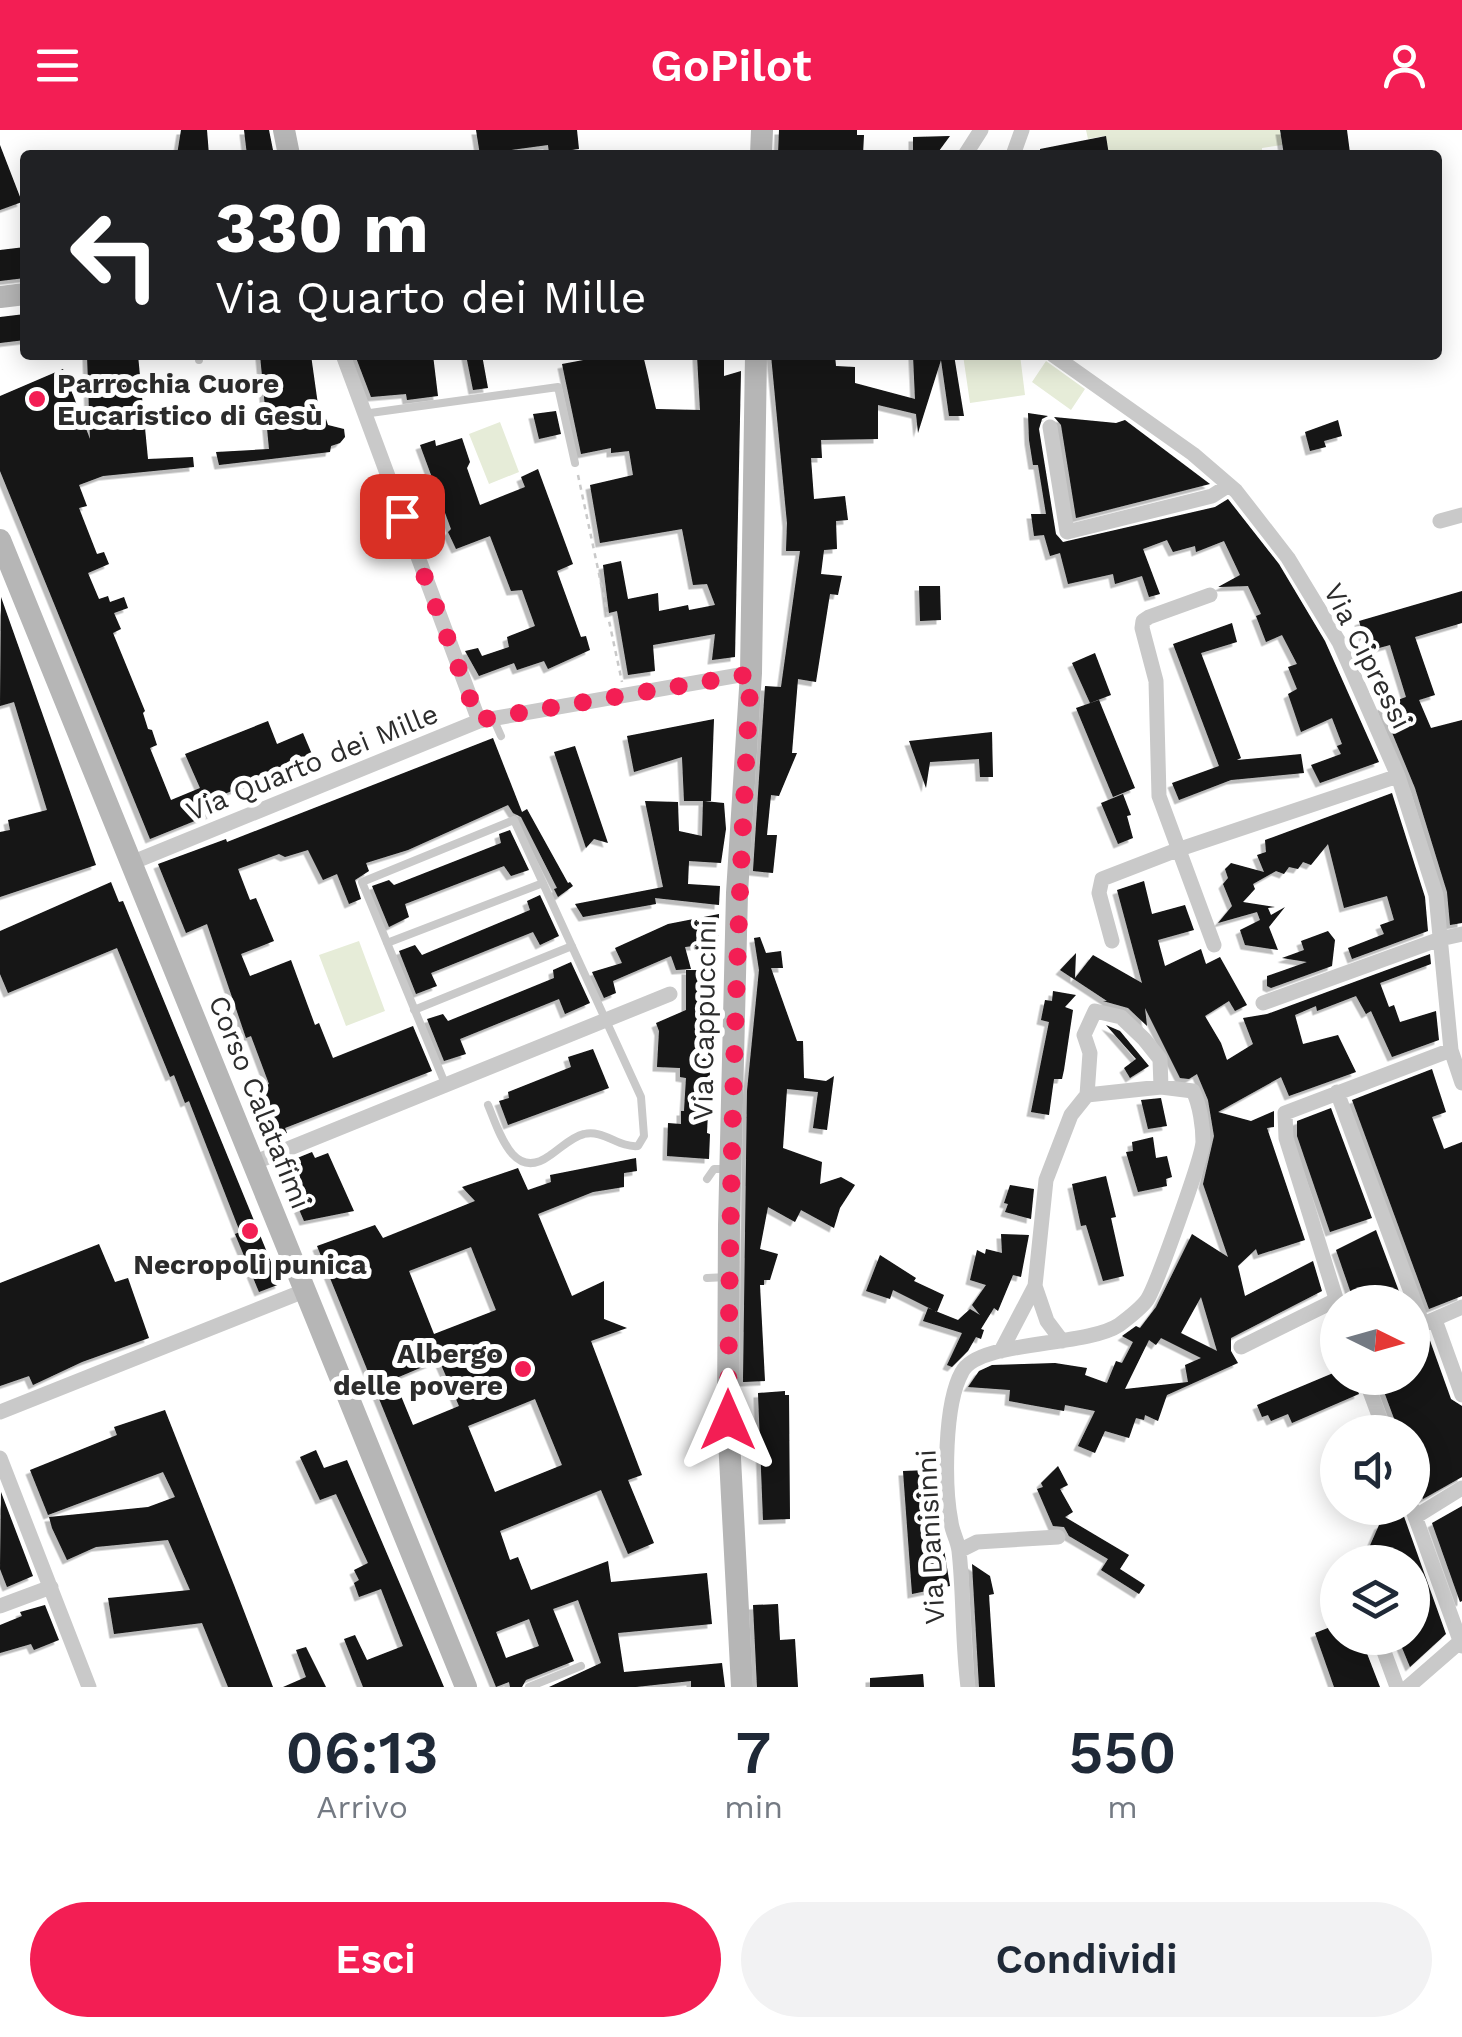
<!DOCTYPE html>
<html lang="it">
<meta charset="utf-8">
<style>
:root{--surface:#fff;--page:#f2f2f3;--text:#1f2937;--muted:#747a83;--accent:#f31e54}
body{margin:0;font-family:"Work Sans",sans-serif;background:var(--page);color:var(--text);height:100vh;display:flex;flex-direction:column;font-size:38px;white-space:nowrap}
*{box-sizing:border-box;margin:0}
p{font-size:32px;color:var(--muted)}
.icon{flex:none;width:55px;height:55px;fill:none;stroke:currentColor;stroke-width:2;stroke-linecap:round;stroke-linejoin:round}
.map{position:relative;height:1557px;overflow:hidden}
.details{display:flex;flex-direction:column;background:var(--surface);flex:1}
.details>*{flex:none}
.banner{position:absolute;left:20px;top:20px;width:1422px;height:210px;border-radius:10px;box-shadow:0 5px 25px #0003;background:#202124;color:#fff;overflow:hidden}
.needle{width:65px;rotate:95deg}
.tools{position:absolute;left:1320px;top:1155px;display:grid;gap:20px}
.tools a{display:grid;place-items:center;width:110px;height:110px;border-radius:50%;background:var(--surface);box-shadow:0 5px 25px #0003;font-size:50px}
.pin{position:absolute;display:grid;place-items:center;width:85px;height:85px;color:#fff;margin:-42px;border-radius:20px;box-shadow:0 5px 15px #0006}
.me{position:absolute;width:110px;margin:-55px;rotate:0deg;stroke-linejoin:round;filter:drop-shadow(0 0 8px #0008)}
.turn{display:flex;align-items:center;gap:35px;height:210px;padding:0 30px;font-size:45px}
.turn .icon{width:130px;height:130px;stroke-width:2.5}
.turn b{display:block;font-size:70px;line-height:85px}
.eta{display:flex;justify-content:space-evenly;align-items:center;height:170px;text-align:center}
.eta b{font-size:60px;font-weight:600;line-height:70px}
.cta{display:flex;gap:20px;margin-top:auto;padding:20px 30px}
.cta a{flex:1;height:115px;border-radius:60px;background:var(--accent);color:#fff;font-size:40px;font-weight:600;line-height:115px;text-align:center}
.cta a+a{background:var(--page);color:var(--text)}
header{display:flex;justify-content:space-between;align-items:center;height:130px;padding:0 30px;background:var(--accent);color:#fff;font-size:45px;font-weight:600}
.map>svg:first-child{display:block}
</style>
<header><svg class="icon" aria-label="menu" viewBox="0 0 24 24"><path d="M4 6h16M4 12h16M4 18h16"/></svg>GoPilot<svg class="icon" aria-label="person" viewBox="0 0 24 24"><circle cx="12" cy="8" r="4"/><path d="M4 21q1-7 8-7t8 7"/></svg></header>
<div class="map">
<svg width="1462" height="1557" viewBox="0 0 1462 1557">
<defs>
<filter id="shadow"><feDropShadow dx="-4.5" dy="4.5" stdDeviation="0" flood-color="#0004"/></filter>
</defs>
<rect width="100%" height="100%" fill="#fff"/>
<!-- green -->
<path fill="#e6ecd8" d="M1086,0H1286L1280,1L1282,15L1262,18V25H1109L1105,6L1088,9Z
M963,225H1020L1025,265L970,273Z
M1046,231L1085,259L1071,280L1032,252Z
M500,292L519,342L489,354L469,304Z
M359,811L385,881L346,896L319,825Z"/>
<!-- building -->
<path fill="#131313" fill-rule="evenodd" filter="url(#shadow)" d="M181,0H207L209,25H177Z
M244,0H269L274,25H247Z
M476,0H577L579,19L549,23L548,15L511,20L512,25H480Z
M779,0H857V5H864L863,25H778Z
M1280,0H1347L1350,23L1284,25Z
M950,6L936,25H913V7Z
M1106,6L1109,25H1040V19Z
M0,15L22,72L0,80Z
M25,117V148L0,151V120Z
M25,184V210L0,213V187Z
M87,225H138L148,329L193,327L194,337L103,346L79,355L87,376L79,378L97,424L104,422L109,434L88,443L99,469L108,466L110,472L124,467L128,478L114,483L121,499L113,503L145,581L143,583L148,599L152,600L157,615L150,618L171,670L200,658L185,624L268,591L277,614L303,603L314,629L287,639L290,647L270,655L266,647L207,671L212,684L150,709L0,341V266L63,239L90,309Z
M260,225H311L320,289H326L328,295L344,299L345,307L340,313L331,316L330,322L219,335L216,322L269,319Z
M355,225H433L438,266L407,270L406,264L371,267Z
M466,225H482L488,258L473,260Z
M610,225H643L656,279L700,280L697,225H724V246L741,241L735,527L712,530L715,504L653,515L655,541L628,545L617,481L609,483L603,435L621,431L628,469L658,463L659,481L688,475L689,480L715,475L707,454L693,455L682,399L600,413L590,355L633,345L629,321L611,323V318L581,324L562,234Z
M771,225H835L836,236L855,237V253L915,269L913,225H954L964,286H949L941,230L918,303L916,284L878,275V309L821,310L822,328H811L814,369L845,366L848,390L836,391L837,419L824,420L821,444L842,446L838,465L830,464L816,552L798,549L792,623H797L779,666L771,665L767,705H777L773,743L753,741L765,556L781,557L800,421H786L787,393Z
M556,281L561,304L539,309L533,284Z
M1028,283L1048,286L1042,289L1039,299L1056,404L1063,412L1215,377L1228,369L1279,434L1325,511L1379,632L1320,653L1311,635L1341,624L1337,616L1342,614L1332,588L1301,602L1288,564L1297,559L1288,537L1297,534L1282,505L1266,512L1256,486L1261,484L1248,456L1218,457L1240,445L1224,411L1196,422L1195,416L1173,422L1167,410L1143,419L1160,464L1149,467L1142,446L1115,454L1113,444L1068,454L1060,423L1050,426L1044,405L1034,406L1031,384H1046L1038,335H1033L1029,310Z
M1054,287L1116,293L1125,290L1210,354L1076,388L1061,295Z
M1338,290L1342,306L1324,311L1326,317L1310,321L1305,302Z
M462,308L470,332L467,338L480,375L525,357L521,347L538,339L573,434L557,441L581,507L586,506L590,520L548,539L544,531L517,540L514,533L479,546L465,521L478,518L482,526L509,517L507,507L535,496L522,460L511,461L490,406L456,419L448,402L451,399L420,315L435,310L436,316Z
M919,456H940L941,490L920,491Z
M1462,461V493L1415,507L1435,565L1419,570L1431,598L1462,590V793L1450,795L1447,762L1415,658L1381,576L1406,567L1390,515L1368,521L1359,491Z
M1,467L96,735L0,767V702L10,700L8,690L47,680L14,572L0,576Z
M1232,493L1237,512L1201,523L1241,628L1237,630L1301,624L1304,643L1231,650L1179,670L1172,653L1219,636L1173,514Z
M1095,523L1111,565L1090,573L1072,533Z
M1099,570L1135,658L1113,667L1076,578Z
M714,589L711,671H704L724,673L726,699L721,733L689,731L688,754L720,756L719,775L655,768L656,774L583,787L575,774L663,757L645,671L678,672L679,701L702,706L703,671H684L682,627L634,642L627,606Z
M992,602L993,647H980L979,629L930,632L926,658L909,611Z
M493,608L522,682L527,679L568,753L570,752L573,756L558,767L554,759L557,758L521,687L513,683L508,675L408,720L366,733L369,741L355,750L361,769L349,774L337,744L323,750L308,720L285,727L279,724L238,739L250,770L256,768L274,811L241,824L250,846L291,830L315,895L319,893L333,928L413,896L432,941L285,998L287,1003L271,1010L252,961L269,954L251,906L246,908L207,794L186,803L158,734L226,709L227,712Z
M575,616L608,713L594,709L586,718L554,622Z
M1392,663L1425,767L1428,801L1352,829L1348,818L1384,804L1380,795L1394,790L1387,766L1344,778L1328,714L1311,735L1303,732L1298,739L1289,737L1284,744L1276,741L1253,754L1255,759L1243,772L1275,777L1268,778L1271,785L1285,777L1269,797L1278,820L1245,815L1240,800L1260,790L1257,782L1218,793L1232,776L1223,754L1228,748L1225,739L1231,733L1264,742L1257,725L1266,722L1265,710Z
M1123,664L1131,685L1127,686L1133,708L1118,714L1101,673Z
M510,700L529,740L511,746L504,736L405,774L409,787L389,797L372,756L389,750L394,755L501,713L499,704Z
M1144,751L1152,784L1185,775L1194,800L1158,810L1165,836L1201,819L1206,834L1220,827L1247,875L1235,881L1229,871L1205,886L1221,913L1227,930L1253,914L1243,888L1267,884L1430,824L1431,834L1380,853L1389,877L1394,875L1400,892L1436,881L1439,910L1392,927L1371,881L1366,884L1356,866L1317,881L1316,876L1295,885L1303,914L1338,905L1356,942L1289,966L1281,947L1218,982L1251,991L1274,981V997L1267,998L1305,1110L1258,1125L1256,1119L1238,1136L1245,1166L1313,1131L1322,1161L1231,1208V1221L1238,1233L1167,1265L1158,1291L1145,1285L1144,1290L1136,1288L1129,1308L1105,1301L1095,1323L1078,1316L1095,1281L1065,1275L1064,1281L1025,1274L1009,1271L1010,1260L968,1257L979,1241L992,1235L1055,1233L1087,1238L1085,1245L1107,1253L1116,1231L1122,1233L1133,1212L1122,1206L1136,1196L1140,1198L1156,1177L1192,1104L1228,1127L1203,1054L1214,1006L1208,970L1197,944L1189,949L1180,948L1145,878L1147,896L1128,878L1103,871H1107L1060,840L1076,823L1075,848L1093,825L1142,853L1117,760ZM1201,1167L1217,1221L1181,1203ZM1161,1208L1201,1228L1185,1235L1188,1252L1125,1259L1149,1210L1156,1215Z
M111,752L119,772L123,771L280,1154L259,1162L235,1104L240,1102L189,971L185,973L174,945L170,947L117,818L8,863L0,844V801Z
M540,765L559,806L540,815L533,802L431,843L437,856L416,864L399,821L415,815L422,825L530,780L527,771Z
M719,784L718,813L685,817L691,839L676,840L671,826L613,851L616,863L604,868L592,842L622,833L615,818L668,794Z
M1328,801L1335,810L1332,836L1271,858L1267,856V846L1307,832L1282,828L1304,820L1301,811Z
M760,807L766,823L781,821L783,838H771L797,911H803L804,948L826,951L834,946L827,1000L813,998L818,962L787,959L783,1018L822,1032L820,1054L841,1047L855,1055L840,1078L834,1098L801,1080L795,1092L768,1077L760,1119L778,1124L770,1150H764V1155H760L765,1251L743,1252L747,961L759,840L754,808Z
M571,832L590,873L565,884L559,869L460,909L466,924L444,931L427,889L443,884L448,891L554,848L553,840Z
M686,840H715L707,1003L710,1004L709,1029L667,1026L668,993L681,994V981H684L686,948L680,947V938L657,937L659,901L656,893L686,880Z
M1053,861L1076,865L1065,877L1073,880L1064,940L1062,949H1054L1049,985L1031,982L1049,892L1041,890L1045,870L1052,871Z
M1106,895L1120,901L1149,936L1130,948L1124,938L1136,929Z
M593,919L609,958L508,995L499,971L509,968L508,962L571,937L568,927Z
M1432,939L1446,982L1432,987L1444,1019L1462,1012V1166L1429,1179L1352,970Z
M1161,968L1167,996L1148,999L1141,970Z
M1331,978L1372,1088L1330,1102L1297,1006V991Z
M1153,1007L1156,1028L1167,1026L1172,1047L1166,1049L1167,1056L1138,1062L1126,1022L1133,1021L1132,1012Z
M312,1022L315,1028L328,1023L354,1081L304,1091L280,1035Z
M636,1028L637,1041L624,1043V1057L593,1062L538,1084L572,1166L604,1151V1189L627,1198L591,1211L642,1345L628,1350L654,1413L628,1424L601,1360L500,1401L510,1430L518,1427L531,1460L608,1431L611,1452L707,1443L712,1494L618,1503L624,1542L722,1533L725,1557H691V1551L636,1557H549L601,1533L578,1470L553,1479L574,1531L526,1550L522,1557H510L509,1552L496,1557L317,1116L375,1095L383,1108L475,1071L462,1057L518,1038L528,1060L551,1052L550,1045ZM471,1117L496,1180L434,1204L409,1141ZM439,1230L459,1276L413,1295L394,1249ZM535,1269L562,1335L495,1362L468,1296ZM529,1489L539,1516L506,1528L496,1502Z
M1106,1046L1116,1087L1111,1088L1124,1146L1103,1151L1086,1095L1081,1096L1072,1054Z
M1010,1055L1034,1059L1031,1089L1005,1082L1008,1074L1004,1073Z
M1376,1100L1403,1172H1354L1336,1120Z
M1001,1104L1029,1105L1021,1147L1013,1145L998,1181L994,1178L981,1199L984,1200L981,1209L976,1207L968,1221L952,1237L947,1235L962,1203L923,1191L928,1178L958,1190L970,1179L980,1185L972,1175L986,1155L970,1150L977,1120L985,1124L986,1119L1002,1123Z
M99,1114L115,1152L128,1148L149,1208L82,1232L33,1255L29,1246L0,1256V1153Z
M880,1125L916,1148L914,1151L944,1165L937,1182L893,1160L890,1169L866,1161Z
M1428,1205L1451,1269L1462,1276V1347L1423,1369L1412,1339V1302H1399L1379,1248H1412V1210Z
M1338,1241V1248H1353L1359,1264L1292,1293L1288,1284L1271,1291L1268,1285L1262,1287L1257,1275Z
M785,1261V1265H789L790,1389L763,1390L758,1263Z
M165,1280L234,1455L273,1557H228L202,1493L114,1504L108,1468L190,1460L168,1410L96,1417L67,1430L52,1398L49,1387L148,1377L175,1367L163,1342L48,1385L30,1340L117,1305L114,1297Z
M316,1320L324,1338L347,1330L444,1557H363L344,1509L355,1505L367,1530L403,1516L381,1459L359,1467L354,1453L359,1450L354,1440L368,1433L336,1364L320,1370L300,1327Z
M1058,1336L1068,1355L1060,1359L1073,1382L1065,1387L1129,1425L1120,1439L1145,1455L1139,1464L1101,1440L1108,1429L1069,1406L1064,1397L1053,1396L1037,1359L1043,1357L1041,1353Z
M928,1340L933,1367L930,1368L943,1413L950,1456L912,1464L903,1341Z
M1,1362L33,1446L7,1457L0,1439Z
M1462,1376V1471L1460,1472L1432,1393Z
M1385,1378H1401L1446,1504L1410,1537L1398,1508H1412V1432H1369L1364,1422L1368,1420L1379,1395L1386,1392Z
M972,1434L990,1446L994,1464L989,1465L995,1557H979Z
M778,1474L780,1510L795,1509L798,1557H757L753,1475Z
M45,1475L59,1510L34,1520L31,1514L0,1523V1495L22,1486L20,1482Z
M1338,1494V1508H1361L1380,1557H1334L1315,1503Z
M306,1517L326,1557H283L306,1547L296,1520Z
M923,1544L924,1557H870V1548Z"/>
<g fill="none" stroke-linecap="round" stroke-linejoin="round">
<!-- path -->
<path stroke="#c9c9c9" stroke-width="2.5" stroke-dasharray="5 5" stroke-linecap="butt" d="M578,345L622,552"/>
<!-- lane -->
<path stroke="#c9c9c9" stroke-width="8" d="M199,225V230
M363,284L558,257L575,333
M493,588L501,606
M387,813L543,753
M414,880L572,816
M446,956L362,752L514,690L641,967L644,1006L638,1016C619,1018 603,999 584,1004C571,1007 560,1019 549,1026C513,1052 499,1001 488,975
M707,1049L714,1039H727
M707,1148L727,1147
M529,1557L581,1536"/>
<!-- street -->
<path stroke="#c9c9c9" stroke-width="15" d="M965,25L981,0
M1013,25L1022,0
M343,225L479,591
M1053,225L1193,324L1236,361L1288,428L1339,512L1398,646L1436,765L1451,920L1462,953
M1050,297L1067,402L1212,366L1229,355
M1440,391L1462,385
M1210,465L1149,487L1143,491L1142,498L1156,551L1159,666L1214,815
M131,733L479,591L751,543
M1112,811L1099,763L1102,749L1177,720L1398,646
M1263,873L1440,809L1462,804
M1337,962L1423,1195
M1087,965L1090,923L1084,905L1095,881L1121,887L1144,909L1160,929L1161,957
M253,1033L670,864
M1035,1156L1047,1191L1062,1211
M1338,1175L1286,1008L1285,983L1451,920
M1435,1190L1462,1265
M1412,1199L1462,1177
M1241,1217L1336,1170
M1365,1248L1385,1302
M0,1282L304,1161
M0,1328L89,1557
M1412,1378L1462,1516
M1415,1387L1462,1358
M959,1421L977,1412L1058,1407
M0,1476L51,1457
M1379,1508L1397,1557
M968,1557C962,1510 964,1466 959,1421C958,1411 952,1402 951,1392C944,1356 944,1274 962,1242C978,1210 1086,1217 1119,1195C1127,1189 1141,1178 1147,1170C1156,1157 1202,1028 1203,1012C1203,997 1200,975 1193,961L1161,957L1087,965L1071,985L1046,1050L1035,1156L1001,1221
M1408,1557L1462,1510"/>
<!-- secondary -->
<path stroke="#b6b6b6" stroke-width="22" d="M284,0L289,25
M761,25L762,0
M0,167L25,164
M0,410L466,1557
M742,1557L728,1290L729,1095L737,763L751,543L756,225"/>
</g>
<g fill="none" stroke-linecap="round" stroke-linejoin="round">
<!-- route -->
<path stroke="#f31e54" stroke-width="18" stroke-dasharray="0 32.4" d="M402,386L478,590L751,544C736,792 730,1041 728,1290"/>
</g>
<!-- markers -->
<g fill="#f31e54" stroke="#fff" stroke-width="4">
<circle cx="37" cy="269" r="10"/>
<circle cx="250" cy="1101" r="10"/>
<circle cx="523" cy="1239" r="10"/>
</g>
<g text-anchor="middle" stroke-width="10" stroke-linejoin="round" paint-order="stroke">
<!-- poi labels -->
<g font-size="28" font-weight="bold" fill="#2c2c2c" stroke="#fff" text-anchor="start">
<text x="57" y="263">Parrochia Cuore<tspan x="57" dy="32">Eucaristico di Gesù</tspan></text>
<text x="250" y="1144" text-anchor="middle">Necropoli punica</text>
<text x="503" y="1233" text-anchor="end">Albergo<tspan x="503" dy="32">delle povere</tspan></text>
</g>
<!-- street labels -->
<g font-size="28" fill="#2c2c2c" stroke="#fff">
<text transform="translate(1368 526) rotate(63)" y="10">Via Cipressi</text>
<text transform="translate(312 632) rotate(-22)" y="10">Via Quarto dei Mille</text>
<text transform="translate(704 890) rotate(-89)" y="10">Via Cappuccini</text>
<text transform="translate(260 972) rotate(68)" y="10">Corso Calatafimi</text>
<text transform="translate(930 1407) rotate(-93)" y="10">Via Danisinni</text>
</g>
</g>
</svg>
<div class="tools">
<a><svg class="needle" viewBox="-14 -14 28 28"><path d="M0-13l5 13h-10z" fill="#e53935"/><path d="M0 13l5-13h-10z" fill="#747a83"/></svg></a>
<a><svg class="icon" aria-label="sound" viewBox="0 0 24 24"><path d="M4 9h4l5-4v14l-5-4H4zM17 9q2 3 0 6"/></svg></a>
<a><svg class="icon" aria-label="layers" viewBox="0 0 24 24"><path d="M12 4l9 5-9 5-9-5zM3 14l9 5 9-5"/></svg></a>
</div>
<div class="pin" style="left:402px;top:386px;background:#d93025"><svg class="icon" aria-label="arrive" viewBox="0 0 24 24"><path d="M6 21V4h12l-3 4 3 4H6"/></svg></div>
<svg class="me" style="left:728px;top:1290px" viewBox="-20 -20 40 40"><path d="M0-17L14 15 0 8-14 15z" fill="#f31e54" stroke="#fff" stroke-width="4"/></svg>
<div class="banner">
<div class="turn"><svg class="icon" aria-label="left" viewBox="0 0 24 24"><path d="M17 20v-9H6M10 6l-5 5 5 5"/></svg><div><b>330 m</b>Via Quarto dei Mille</div></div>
</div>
</div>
<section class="details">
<div class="eta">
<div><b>06:13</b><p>Arrivo</p></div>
<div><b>7</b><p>min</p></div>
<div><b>550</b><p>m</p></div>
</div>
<div class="cta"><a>Esci</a><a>Condividi</a></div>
</section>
